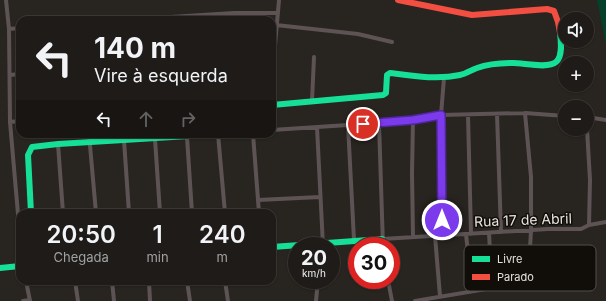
<!DOCTYPE html>
<html lang="pt">
<meta charset="utf-8">
<style>
:root{--surface:#1e1b18;--page:#262421;--text:#f1f3f6;--muted:#a1a1a2;--line:#3c3937}
body{margin:0;font-family:Inter,sans-serif;background:var(--page);color:var(--text);height:100vh;display:flex;flex-direction:column;font-size:15px;white-space:nowrap}
*{box-sizing:border-box;margin:0}
p{font-size:13px;color:var(--muted)}
.icon{flex:none;width:22px;height:22px;fill:none;stroke:currentColor;stroke-width:2;stroke-linecap:round;stroke-linejoin:round}
.map{position:relative;flex:1;overflow:hidden}
.side{position:absolute;left:16px;top:209px;width:260px;height:76px;display:flex;flex-direction:column;background:var(--surface);border-radius:12px;box-shadow:0 1px 3px #0004,0 0 0 1px var(--line)}
.side>*{flex:none}
.hud{position:absolute;left:16px;top:16px;width:260px;height:122px;border-radius:12px;box-shadow:0 1px 3px #0004,0 0 0 1px var(--line);background:#1e1b18;color:var(--text);overflow:hidden}
.buttons{position:absolute;left:558px;top:12px;display:grid;gap:8px}
.buttons a{display:grid;place-items:center;width:36px;height:36px;border-radius:50%;background:var(--surface);box-shadow:0 1px 3px #0004,0 0 0 1px var(--line);font-size:20px}
.speed{position:absolute;left:288px;top:237px;display:flex;gap:8px;font-size:20px;font-weight:700;text-align:center}
.speed>*{display:grid;place-content:center;width:52px;height:52px;border-radius:50%;background:var(--surface);box-shadow:0 1px 3px #0004,0 0 0 1px var(--line);line-height:1}
.speed small{font-size:10px;font-weight:400}
.speed .limit{border:6px solid #d22;background:#fff;color:#111}
.pin{position:absolute;display:grid;place-items:center;width:34px;height:34px;color:#fff;margin:-17px;border:2px solid #fff;border-radius:50%;box-shadow:0 1px 4px #0007}
.me{position:absolute;width:44px;margin:-22px;rotate:0deg;stroke-linejoin:round;filter:drop-shadow(0 0 3px #0008)}
.turn{display:flex;align-items:center;gap:14px;height:84px;padding:0 12px;font-size:18px}
.turn .icon{width:52px;height:52px;stroke-width:2.5}
.turn b{display:block;font-size:28px;line-height:34px}
.lanes{display:flex;align-items:center;height:38px;padding:0 12px;background:#0003;justify-content:center;gap:20px;direction:ltr}
.lanes .off{opacity:.35}
.eta{display:flex;justify-content:space-evenly;align-items:center;height:68px;text-align:center}
.eta b{font-size:24px;font-weight:600;line-height:28px}
.map>svg:first-child{display:block}
</style>
<div class="map">
<svg width="606" height="301" viewBox="0 0 606 301">
<rect width="100%" height="100%" fill="#282420"/>
<!-- green -->
<path fill="#05402a" d="M597,0H606V44Z"/>
<g fill="none" stroke-linecap="round" stroke-linejoin="round">
<!-- street -->
<path stroke="#5d5355" stroke-width="4" d="M6,0L9,29L10,122L20,237
M123,20L234,13H277
M276,25L358,34L392,42
M9,29L20,28
M10,75L20,74
M272,80L279,0
M312,101L314,57
M525,113L531,177V231L528,282
M497,114L501,232
M468,115L471,234
M587,117L606,120
M10,122L20,121
M379,123L383,246
M348,125L354,240
M317,127L323,246
M587,129L590,180L589,225
M272,130L348,125L413,119L441,115L525,113L565,116
M89,134L96,213
M218,134L225,213
M253,134L259,213
M187,137L192,213
M155,139L160,213
M124,140L129,213
M58,144L63,213
M258,200L320,197
M489,233L492,288
M466,234L472,291
M442,235L441,115L444,78
M435,236L440,296
M413,237L412,173L413,119
M382,239L548,229H581L589,225L606,222
M388,280L392,301
M26,281L30,301
M75,281L78,301
M112,281L114,301
M149,281L150,301
M187,281L190,301
M225,281L228,301
M23,301L30,300
M316,301L318,280
M415,301L528,282L565,281"/>
<!-- fast -->
<path stroke="#16e098" stroke-width="6" d="M272,105L383,95L386,93L387,75L390,73C413,76 437,80 460,75C466,74 471,70 477,68C488,64 502,63 513,63C524,63 548,69 556,62C563,56 561,41 560,33
M31,213L28,155L32,147L58,144L222,134
M272,247L382,239
M0,268L20,266"/>
<!-- jam -->
<path stroke="#f24e42" stroke-width="6" d="M398,0L472,15L547,9L554,11L558,22L560,33"/>
</g>
<g fill="none" stroke-linecap="round" stroke-linejoin="round">
<defs>
<path id="route" d="M363,124L413,120L441,115L442,220"/>
</defs>
<!-- route casing -->
<use href="#route" stroke="#51269a" stroke-width="10"/>
<!-- route -->
<use href="#route" stroke="#7c3aed" stroke-width="7"/>
</g>
<g text-anchor="middle" stroke-width="3" stroke-linejoin="round" paint-order="stroke">
<!-- street labels -->
<g font-size="14" fill="#e7e2dd" stroke="#110e0a">
<text transform="translate(523 220) rotate(-2)" y="5">Rua 17 de Abril</text>
</g>
</g>
<!-- legend -->
<rect x="464" y="245" width="132" height="46" rx="6" fill="#110e0a" stroke="#514e49" stroke-width="1"/>
<rect x="472" y="256" width="18" height="6" fill="#16e098"/>
<rect x="472" y="274" width="18" height="6" fill="#f24e42"/>
<g font-size="11" fill="#e7e2dd">
<text x="497" y="263">Livre</text>
<text x="497" y="281">Parado</text>
</g>
</svg>
<div class="buttons">
<a><svg class="icon" aria-label="sound" viewBox="0 0 24 24"><path d="M4 9h4l5-4v14l-5-4H4zM17 9q2 3 0 6"/></svg></a>
<a>+</a>
<a>−</a>
</div>
<div class="speed"><div>20<small>km/h</small></div><div class="limit">30</div></div>
<div class="pin" style="left:363px;top:124px;background:#d93025"><svg class="icon" aria-label="arrive" viewBox="0 0 24 24"><path d="M6 21V4h12l-3 4 3 4H6"/></svg></div>
<svg class="me" style="left:442px;top:220px" viewBox="-20 -20 40 40"><circle r="17" fill="#7c3aed" stroke="#fff" stroke-width="3"/><path d="M0-11L8 9 0 5-8 9z" fill="#fff"/></svg>
<div class="hud">
<div class="turn"><svg class="icon" aria-label="left" viewBox="0 0 24 24"><path d="M17 20v-9H6M10 6l-5 5 5 5"/></svg><div><b>140 m</b>Vire à esquerda</div></div>
<div class="lanes"><svg class="icon" aria-label="left" viewBox="0 0 24 24"><path d="M17 20v-9H6M10 6l-5 5 5 5"/></svg><svg class="icon off" aria-label="ahead" viewBox="0 0 24 24"><path d="M12 20V5M6 11l6-6 6 6"/></svg><svg class="icon off" aria-label="right" viewBox="0 0 24 24"><path d="M7 20v-9h11M14 6l5 5-5 5"/></svg></div>
</div>
<section class="side">
<div class="eta">
<div><b>20:50</b><p>Chegada</p></div>
<div><b>1</b><p>min</p></div>
<div><b>240</b><p>m</p></div>
</div>
</section>
</div>
